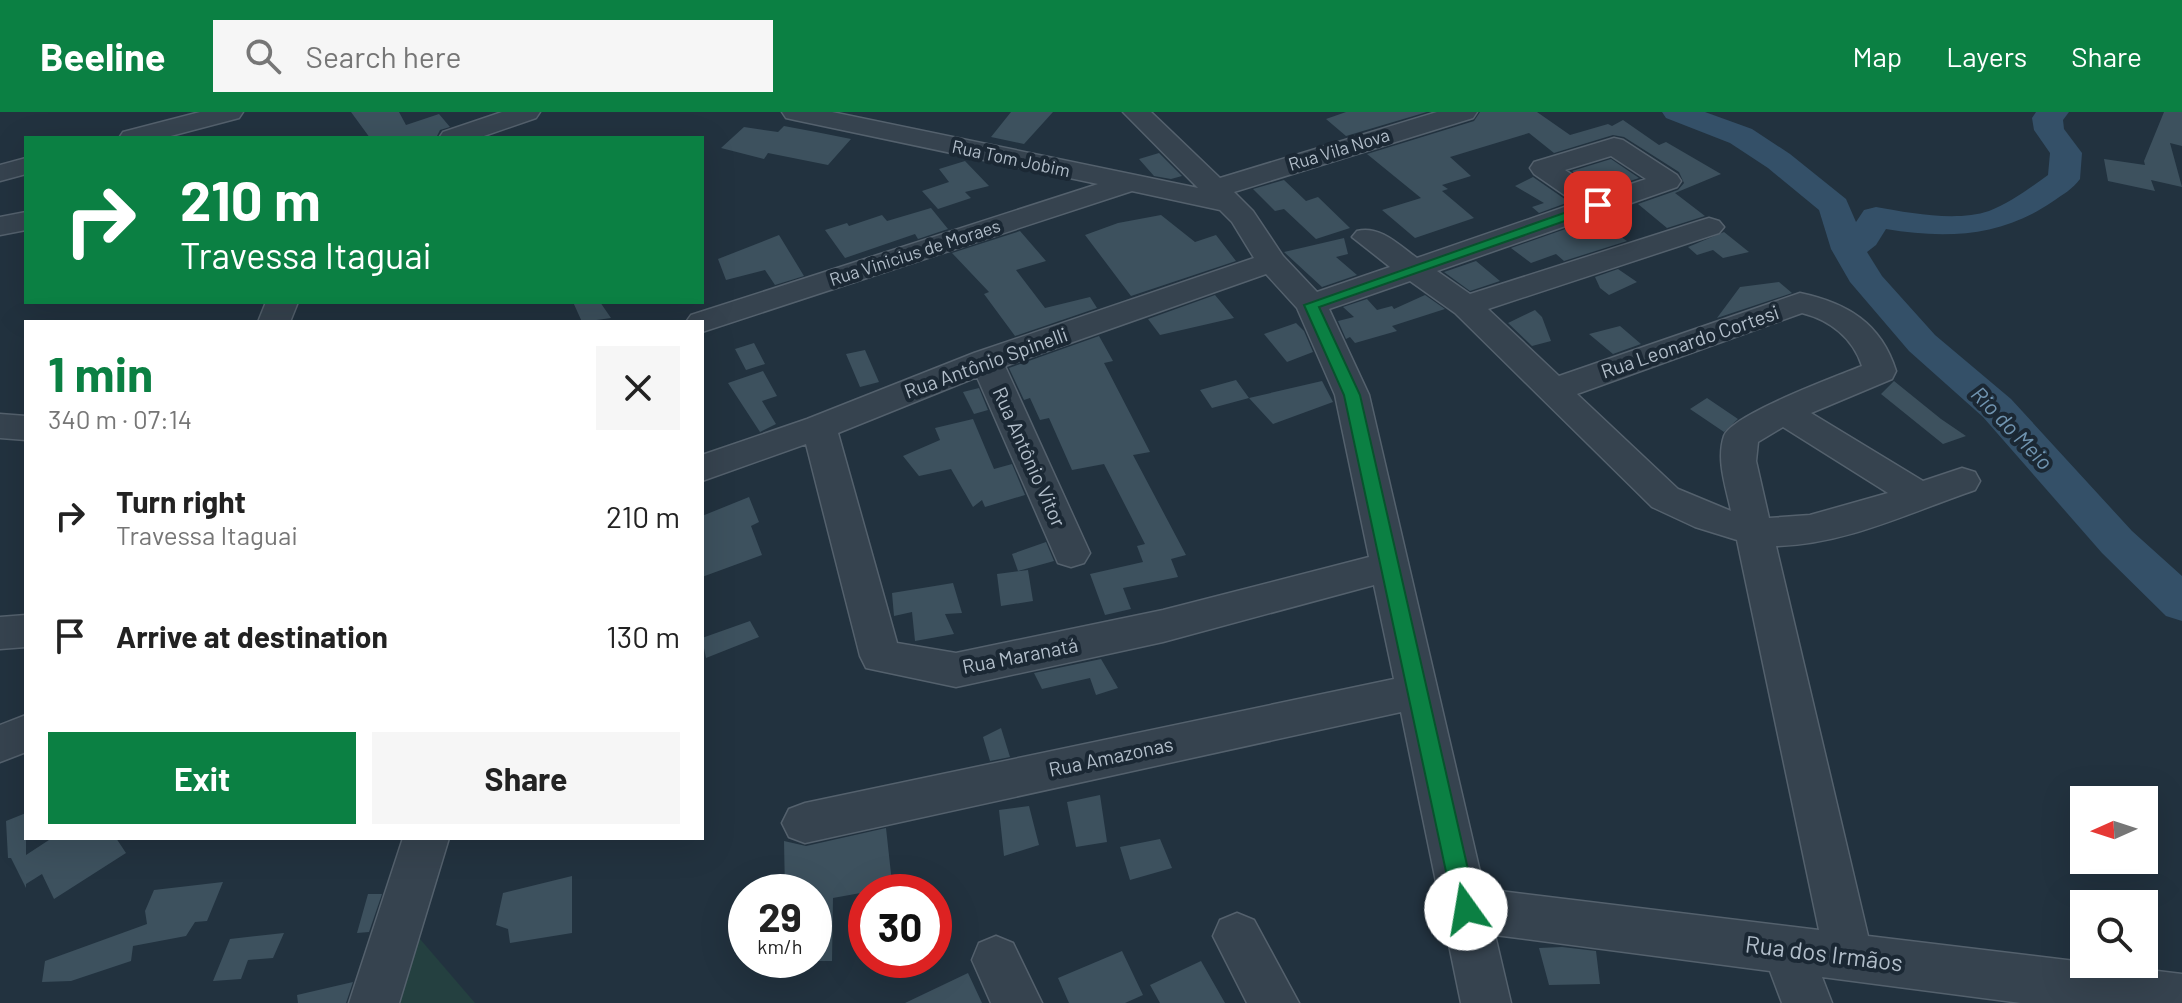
<!DOCTYPE html>
<meta charset="utf-8">
<style>
:root{--surface:#fff;--page:#f6f6f6;--text:#222;--muted:#767676;--accent:#0b8043}
body{margin:0;font-family:Barlow,sans-serif;background:var(--page);color:var(--text);height:100vh;display:flex;flex-direction:column;font-size:30px;white-space:nowrap}
*{box-sizing:border-box;margin:0}
p{font-size:26px;color:var(--muted)}
.icon{flex:none;width:44px;height:44px;fill:none;stroke:currentColor;stroke-width:2;stroke-linecap:round;stroke-linejoin:round}
.map{position:relative;flex:1;overflow:hidden}
.panel{position:absolute;left:24px;top:208px;width:680px;height:520px;display:flex;flex-direction:column;background:var(--surface);border-radius:0px;box-shadow:0 8px 32px #0002}
.panel>*{flex:none}
.banner{position:absolute;left:24px;top:24px;width:680px;height:168px;border-radius:0px;box-shadow:0 8px 32px #0002;background:#0b8043;color:#fff;overflow:hidden}
.needle{width:52px;rotate:267deg}
.buttons{position:absolute;left:2070px;top:674px;display:grid;gap:16px}
.buttons a{display:grid;place-items:center;width:88px;height:88px;border-radius:0px;background:var(--surface);box-shadow:0 8px 32px #0002;font-size:40px}
.speed{position:absolute;left:728px;top:762px;display:flex;gap:16px;font-size:40px;font-weight:700;text-align:center}
.speed>*{display:grid;place-content:center;width:104px;height:104px;border-radius:50%;background:var(--surface);box-shadow:0 8px 32px #0002;line-height:1}
.speed small{font-size:20px;font-weight:400}
.speed .limit{border:12px solid #d22;background:#fff;color:#111}
.pin{position:absolute;display:grid;place-items:center;width:68px;height:68px;color:#fff;margin:-34px;border-radius:16px;box-shadow:0 4px 12px #0006}
.me{position:absolute;width:88px;margin:-44px;rotate:347deg;stroke-linejoin:round;filter:drop-shadow(0 0 6px #0008)}
.turn{display:flex;align-items:center;gap:28px;height:168px;padding:0 24px;font-size:36px}
.turn .icon{width:104px;height:104px;stroke-width:2.5}
.turn b{display:block;font-size:56px;line-height:68px}
.round{display:grid;place-items:center;flex:none;width:84px;height:84px;border-radius:0px;background:var(--page)}
.headline{display:flex;align-items:center;justify-content:space-between;height:136px;padding:0 24px}
h1{font-size:48px;font-weight:700;line-height:60px;color:var(--accent)}
.button{display:flex;gap:16px;margin-top:auto;padding:16px 24px}
.button a{flex:1;height:92px;border-radius:0px;background:var(--accent);color:#fff;font-size:32px;font-weight:700;line-height:92px;text-align:center}
.button a+a{background:var(--page);color:var(--text)}
ul{padding:0;list-style:none}
li{display:flex;align-items:center;gap:24px;height:120px;padding:0 24px}
li div{flex:1}
li b{display:block;font-size:30px}
li em{font-style:normal}
header{display:flex;align-items:center;gap:48px;box-sizing:border-box;height:112px;padding:0 40px;background:var(--accent);color:#fff}
header strong{font-size:38px}
nav{display:flex;gap:44px;margin-inline-start:auto;font-size:28px}
.search{width:560px;height:72px;background:var(--page);display:flex;align-items:center;gap:20px;box-sizing:border-box;padding:0 28px;border-radius:0px;color:var(--muted);font-size:30px}
.map>svg:first-child{display:block}
</style>
<header>
<strong>Beeline</strong>
<div class="search"><svg class="icon" aria-label="search" viewBox="0 0 24 24"><circle cx="10" cy="10" r="6"/><path d="M15 15l6 6"/></svg>Search here</div>
<nav><a>Map</a><a>Layers</a><a>Share</a></nav>
</header>
<div class="map">
<svg width="2182" height="891" viewBox="0 0 2182 891">
<rect width="100%" height="100%" fill="#22323f"/>
<!-- green -->
<path fill="#244040" d="M414,820L475,891H391Z"/>
<g fill="none" stroke-linecap="round" stroke-linejoin="round">
<!-- river -->
<path fill="#345068" fill-rule="evenodd" d="M1662,0H1705L1752,17L1790,42L1846,87L1856,110L1864,98L1876,95C1910,101 1956,110 1989,99C2010,91 2030,76 2048,63L2050,41L2034,18L2032,6L2036,0H2069L2063,8L2064,17L2082,41L2080,67C2073,77 2062,83 2052,90C2001,125 1945,127 1886,117L1876,133L1867,140L1882,164L1935,223L2011,287L2132,419L2182,464V509L2166,504L2102,441L1983,305L1909,239L1850,170L1831,137L1819,98L1768,56L1730,31L1666,6Z"/>
</g>
<!-- building -->
<path fill="#3d515e" d="M351,0H399L406,13L439,2L450,15L440,18L436,26H370Z
M1011,0H1053L1024,32L991,25Z
M1346,0H1427L1346,24L1326,7Z
M1480,0H1537L1570,23L1608,12L1612,14L1623,8L1659,33L1666,30L1721,62L1675,81L1705,104L1667,116L1638,92L1678,78L1684,71L1679,60L1624,25L1613,23L1554,41L1529,21L1450,45L1471,64L1442,73L1448,77L1442,79L1474,106L1415,126L1382,98L1421,86L1367,42L1474,9Z
M2164,0H2182V34L2170,31L2182,75L2151,68L2155,79L2108,69L2104,47L2145,53L2144,49Z
M784,14L816,20L851,27L828,53L768,41L764,47L721,36L744,15L778,20Z
M1159,41L1182,64L1171,67L1154,64L1139,47Z
M1611,47L1639,66L1601,79L1572,59Z
M965,49L989,74L965,80L971,86L938,97L922,79L949,70L939,57Z
M1533,65L1569,90L1539,101L1532,95L1544,91L1515,74Z
M1284,68L1306,89L1318,85L1350,116L1316,127L1284,97L1275,99L1253,77Z
M931,96L948,117L918,127L915,122L845,146L825,118L847,111L849,114L882,103L887,109Z
M1161,103L1195,130L1216,123L1236,149L1131,184L1085,123L1118,111Z
M1594,107L1627,129L1564,149L1556,142L1531,151L1511,136Z
M1020,119L1046,149L1016,158L1045,196L1090,185L1097,196L1015,224L984,182L989,180L952,141Z
M1724,120L1749,140L1723,146L1713,138L1697,143L1688,135Z
M779,123L804,164L775,173L765,158L726,168L718,147Z
M1344,126L1348,142L1336,145L1357,163L1322,175L1284,140Z
M1476,149L1500,169L1470,179L1444,160Z
M1618,157L1637,170L1609,183L1600,176L1595,165Z
M1779,170L1792,181L1717,206L1740,175Z
M1215,183L1234,206L1160,223L1148,207Z
M1425,183L1445,197L1392,214L1397,219L1355,231L1350,225L1346,227L1338,209L1354,205L1343,195L1367,187L1377,198L1392,194L1394,197Z
M573,190H600L611,206L582,210Z
M1535,198L1542,205L1551,229L1532,234L1508,211Z
M1296,211L1304,219L1313,240L1287,250L1264,222Z
M1620,214L1641,232L1613,242L1589,222Z
M1099,224L1113,249L1104,251L1150,340L1133,343L1186,443L1171,447L1178,465L1123,476L1131,497L1105,503L1090,462L1143,450L1137,434L1145,432L1104,352L1072,358L1049,306L1040,308L1030,286L1024,288L1009,256Z
M754,231L765,252L746,258L735,237Z
M865,238L879,270L860,275L846,242Z
M763,259L777,284L762,289L776,312L760,320L728,271Z
M1236,268L1249,286L1212,296L1200,278Z
M1322,269L1333,290L1273,312L1249,286Z
M1894,269L1941,307L1966,324L1943,332L1881,282Z
M979,276L988,298L974,302L963,280Z
M1707,286L1738,307L1724,320L1690,297Z
M973,307L994,357L1012,352L1025,383L985,395L982,388L973,395L951,357L919,364L903,344L940,328L935,316Z
M749,385L759,410L751,414L762,443L702,465V404Z
M1046,430L1054,449L1018,459L1012,442Z
M1028,458L1033,489L1001,494L997,462Z
M953,471L962,501L945,502L954,522L915,529L912,500L894,504L892,481Z
M750,509L759,525L706,546L702,526Z
M1101,547L1118,576L1096,583L1090,566L1042,577L1034,561Z
M1001,616L1010,645L990,649L983,625Z
M1100,683L1107,730L1076,735L1067,690Z
M1029,694L1039,733L1004,744L999,698Z
M26,701V743L52,726H116L126,741L54,787L42,762L26,772V776L11,746H8L6,709Z
M886,716L893,780H866L833,786L832,849H814V780H785L784,729L806,734Z
M1160,727L1172,756L1130,768L1120,735Z
M572,764V821L510,831L508,817L496,813L503,781Z
M223,770L207,809L195,810L186,824L133,834L131,849L71,869L42,870L45,849L147,812L145,799L154,778Z
M368,782H382L369,820L357,821Z
M284,821L273,846L248,848L241,867L213,869L230,827Z
M1562,835L1596,839L1600,872L1549,873L1539,836Z
M1122,839L1143,883L1125,891H1069L1058,866Z
M1201,849L1225,891H1160L1150,873Z
M968,861L982,891H905Z
M353,870L346,891H298L297,883Z"/>
<g fill="none" stroke-linecap="round" stroke-linejoin="round">
<defs>
<path id="minor" d="M200,0H243L239,6L163,26H119L123,20Z
M502,0H540L536,6L478,26H439L443,20Z
M782,0H832L1198,76L1123,0H1151L1220,66L1437,0H1477L1473,6L1234,80L1253,99L1283,144L1317,180L1390,155L1352,125L1357,119C1380,113 1399,133 1417,146L1576,91L1534,62L1530,56L1534,50L1614,26L1623,28L1677,63L1681,69L1677,75L1437,159L1470,182L1699,109L1709,106L1719,109L1724,115L1719,121L1488,197L1559,264L1800,181C1847,191 1881,211 1896,259L1892,267L1811,301L1923,369L1962,356L1975,360L1980,369L1975,378C1911,400 1844,433 1776,434L1868,824L2182,862V891H2021L1822,865L1832,891H1782L1770,859L1495,823L1511,891H1461L1401,600L805,731L789,725L782,711L789,697L805,691L1394,567L1374,473L1163,530L956,575L866,556L860,544L806,332L702,369V343L807,307L974,241L1254,146L1232,110L1220,98L1132,79L702,220V210H686L691,203L1098,72L795,8L786,6ZM1611,44L1646,67L1601,82L1565,58ZM1266,162L1297,196L1335,283L1369,445L1163,498L956,541L897,531L838,321L977,265L1058,451L1071,455L1084,451L1090,441L1005,254ZM1410,169L1455,201L1652,395L1695,415L1737,428L1819,818L1484,777L1369,283L1329,197ZM1802,201C1830,208 1853,226 1862,254C1837,264 1731,303 1724,324C1716,348 1726,375 1731,399L1678,377L1577,282ZM1783,315L1888,381L1810,403L1769,406L1756,349L1758,330Z
M26,46V62L0,69V53Z
M26,100V118L0,123V105Z
M266,190H298L290,210H258Z
M0,302L26,304V328L0,326Z
M26,503V535L0,537V505Z
M26,603V640L0,650V613Z
M403,726H449L399,891H349Z
M1237,801L1254,808L1299,891H1247L1213,824L1220,808Z
M996,824L1013,831L1042,891H991L972,848L979,831Z"/>
</defs>
<!-- minor casing -->
<use href="#minor" stroke="#54616d" stroke-width="3"/>
<!-- minor -->
<use href="#minor" fill="#36434f" fill-rule="evenodd"/>
</g>
<!-- route -->
<path fill="#0b8043" stroke="#07532c" stroke-width="2" d="M1598,89L1604,93L1602,96L1319,195L1360,283L1477,797L1474,805L1466,808L1458,805L1454,797L1344,283L1304,193Z"/>
<g text-anchor="middle" stroke-width="8" stroke-linejoin="round" paint-order="stroke">
<!-- far-street labels -->
<g font-size="18" fill="#b2beca" stroke="#1b2834">
<text transform="translate(1339 38) rotate(-17)" y="6">Rua Vila Nova</text>
<text transform="translate(1011 47) rotate(12)" y="6">Rua Tom Jobim</text>
<text transform="translate(915 141) rotate(-18)" y="6">Rua Vinicius de Moraes</text>
</g>
<!-- street labels -->
<g font-size="20" fill="#b2beca" stroke="#1b2834">
<text transform="translate(1690 230) rotate(-19)" y="7">Rua Leonardo Cortesi</text>
<text transform="translate(986 251) rotate(-20)" y="7">Rua Antônio Spinelli</text>
<text transform="translate(1029 345) rotate(66)" y="7">Rua Antônio Vitor</text>
<text transform="translate(1020 544) rotate(-11)" y="7">Rua Maranatá</text>
<text transform="translate(1111 645) rotate(-12)" y="7">Rua Amazonas</text>
</g>
<!-- water labels -->
<g font-size="22" font-style="italic" fill="#7094b0" stroke="#1b2834">
<text transform="translate(2012 316) rotate(46)" y="8">Rio do Meio</text>
</g>
<!-- near-street labels -->
<g font-size="24" fill="#b2beca" stroke="#1b2834">
<text transform="translate(1824 842) rotate(7)" y="8">Rua dos Irmãos</text>
</g>
</g>
</svg>
<div class="buttons">
<a><svg class="needle" viewBox="-14 -14 28 28"><path d="M0-13l5 13h-10z" fill="#e53935"/><path d="M0 13l5-13h-10z" fill="#767676"/></svg></a>
<a><svg class="icon" aria-label="search" viewBox="0 0 24 24"><circle cx="10" cy="10" r="6"/><path d="M15 15l6 6"/></svg></a>
</div>
<div class="speed"><div>29<small>km/h</small></div><div class="limit">30</div></div>
<div class="pin" style="left:1598px;top:93px;background:#d93025"><svg class="icon" aria-label="arrive" viewBox="0 0 24 24"><path d="M6 21V4h12l-3 4 3 4H6"/></svg></div>
<svg class="me" style="left:1466px;top:797px" viewBox="-20 -20 40 40"><circle r="19" fill="#fff"/><path d="M0-13L10 11 0 6-10 11z" fill="#0b8043"/></svg>
<div class="banner">
<div class="turn"><svg class="icon" aria-label="right" viewBox="0 0 24 24"><path d="M7 20v-9h11M14 6l5 5-5 5"/></svg><div><b>210 m</b>Travessa Itaguai</div></div>
</div>
<section class="panel">
<div class="headline"><div><h1>1 min</h1><p>340 m · 07:14</p></div><a class="round"><svg class="icon" aria-label="close" viewBox="0 0 24 24"><path d="M6 6l12 12M18 6L6 18"/></svg></a></div>
<ul>
<li><svg class="icon" aria-label="right" viewBox="0 0 24 24"><path d="M7 20v-9h11M14 6l5 5-5 5"/></svg><div><b>Turn right</b><p>Travessa Itaguai</p></div><em>210 m</em></li>
<li><svg class="icon" aria-label="arrive" viewBox="0 0 24 24"><path d="M6 21V4h12l-3 4 3 4H6"/></svg><div><b>Arrive at destination</b></div><em>130 m</em></li>
</ul>
<div class="button"><a>Exit</a><a>Share</a></div>
</section>
</div>
